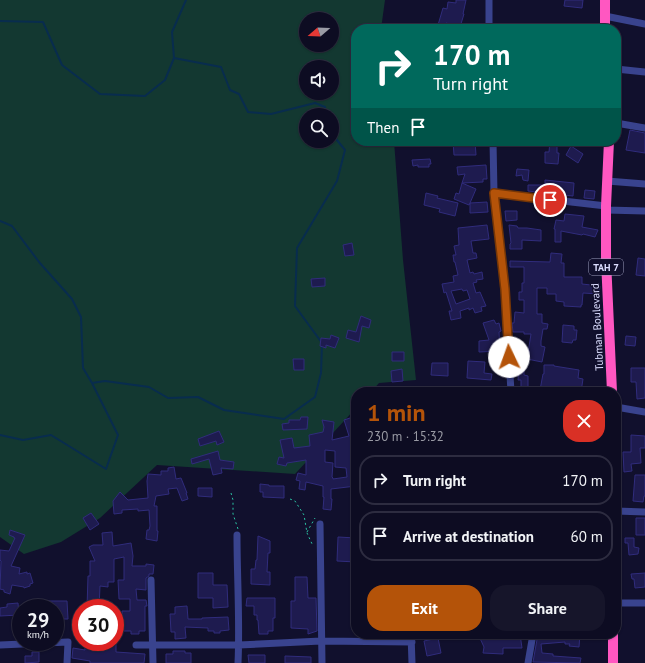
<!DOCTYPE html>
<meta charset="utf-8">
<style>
:root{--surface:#0d0c22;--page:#16152a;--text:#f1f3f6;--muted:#9a9ba5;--line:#2d2c40;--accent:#b45309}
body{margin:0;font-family:"PT Sans",sans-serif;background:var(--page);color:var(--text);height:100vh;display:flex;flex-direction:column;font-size:15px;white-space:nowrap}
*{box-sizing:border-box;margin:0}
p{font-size:13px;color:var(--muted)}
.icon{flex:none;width:22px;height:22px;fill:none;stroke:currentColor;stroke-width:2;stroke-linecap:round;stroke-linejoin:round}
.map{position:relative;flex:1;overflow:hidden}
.side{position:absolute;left:351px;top:387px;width:270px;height:252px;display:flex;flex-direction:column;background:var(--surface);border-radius:16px;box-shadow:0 1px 3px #0004,0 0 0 1px var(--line)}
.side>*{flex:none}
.top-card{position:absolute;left:351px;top:24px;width:270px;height:122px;border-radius:16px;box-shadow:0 1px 3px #0004,0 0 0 1px var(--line);background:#00695c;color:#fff;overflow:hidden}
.needle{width:26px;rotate:251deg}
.fabs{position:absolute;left:299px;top:12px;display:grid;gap:8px}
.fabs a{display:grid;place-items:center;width:40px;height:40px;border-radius:50%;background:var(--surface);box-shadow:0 1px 3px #0004,0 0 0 1px var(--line);font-size:20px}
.speed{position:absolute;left:12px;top:599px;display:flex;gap:8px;font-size:20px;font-weight:700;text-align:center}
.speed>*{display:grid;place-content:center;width:52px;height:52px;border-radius:50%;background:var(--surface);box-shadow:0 1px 3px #0004,0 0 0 1px var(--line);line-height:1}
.speed small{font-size:10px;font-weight:400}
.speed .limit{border:6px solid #d22;background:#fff;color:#111}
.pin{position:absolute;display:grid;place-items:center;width:34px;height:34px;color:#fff;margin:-17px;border:2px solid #fff;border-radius:50%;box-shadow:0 1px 4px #0007}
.me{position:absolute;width:44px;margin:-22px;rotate:357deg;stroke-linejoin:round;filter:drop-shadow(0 0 3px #0008)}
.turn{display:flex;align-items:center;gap:14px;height:84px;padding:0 16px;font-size:18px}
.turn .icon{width:52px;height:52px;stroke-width:2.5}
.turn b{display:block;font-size:28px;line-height:34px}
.then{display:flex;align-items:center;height:38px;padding:0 16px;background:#0003;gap:8px;font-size:15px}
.round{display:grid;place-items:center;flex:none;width:42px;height:42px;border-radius:16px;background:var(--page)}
.headline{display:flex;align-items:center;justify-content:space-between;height:68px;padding:0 16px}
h1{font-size:24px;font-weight:700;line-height:30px;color:var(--accent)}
.primary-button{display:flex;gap:8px;margin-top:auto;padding:8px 16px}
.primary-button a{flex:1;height:46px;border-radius:16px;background:var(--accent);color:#fff;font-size:16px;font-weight:700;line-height:46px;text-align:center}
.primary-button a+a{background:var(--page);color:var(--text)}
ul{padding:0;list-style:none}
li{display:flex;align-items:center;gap:12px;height:50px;margin:0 8px 6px;padding:0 8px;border:2px solid var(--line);border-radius:16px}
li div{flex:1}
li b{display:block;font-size:15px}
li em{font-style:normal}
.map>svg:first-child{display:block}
</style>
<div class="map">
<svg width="645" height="663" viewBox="0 0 645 663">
<rect width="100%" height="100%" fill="#11102d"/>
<!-- green -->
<path fill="#133831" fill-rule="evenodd" d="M0,0H385L381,29H356V141H394L403,260L416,380L379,383L371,392H356V408L295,474L157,465L100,518L61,542L24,554L0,537ZM306,19H332V45H306ZM306,67H332V93H306ZM306,115H332V141H306Z"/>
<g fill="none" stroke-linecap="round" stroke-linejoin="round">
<!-- stream -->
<path stroke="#082c4e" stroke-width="2" d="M0,21L43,22L62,65L100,94L145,96L165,80L174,58L172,32L186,0
M174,58L221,67L230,90L239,94L248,112L271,114L315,103L325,107V115
M0,221L12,226L39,262L72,299L81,317L83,368L92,383L118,435L106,469L51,435L23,440L0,435
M92,383L105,381L149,387L168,398L198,397L224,410L284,419L315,397L321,373L322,343L295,306L297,248L337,181L345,150L332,134"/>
</g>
<!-- building -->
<path fill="#1e1b4f" stroke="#302c7c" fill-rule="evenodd" d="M456,0H466L463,14H464L460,27L446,23L445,27L438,25L443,8L447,9L448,2L456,3Z
M565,0H583L582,8L564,6Z
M630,130L645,133V153L626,150Z
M453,141H475L476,155H454Z
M550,141H557V153H559L558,164L545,163V152H549Z
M571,146L583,154L578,163L566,155Z
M430,159L431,164H429V167H418V165L413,166L412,160Z
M486,165L487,179H483V182L462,183L465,174L458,175L457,167Z
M517,169L529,170L528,181L523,180L522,175L516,176Z
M545,180L574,183L573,196L528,191V185H545Z
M462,183L476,189L470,203L487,202L488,212L470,213V203L469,205L454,199L456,193L459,194Z
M585,190L595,191L594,199L584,198Z
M426,193L438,196L437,198L458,203L455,216L439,212L440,209L424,205Z
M505,211H517V220L506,221Z
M565,214L584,216L582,227L598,230L595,237L583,234L582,235L561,231V242H555V229H554L556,220L564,221Z
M487,225L489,239L471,241L473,253H476L477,258L467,260L470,273L473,272L474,274L482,272L483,279L476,280L477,282L473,283L476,293L480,292L486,306L481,307L482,311L475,313L473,308L469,310V308L460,311L461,318L451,320L449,311H452L446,292L444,293L442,284L454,282L453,276L458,275L455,262H454L453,255H456L454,246L459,245L458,228ZM462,289L463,291L467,290L470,299L456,304L451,291Z
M509,225L517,226L518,228H527L541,230V241L522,240V249H510V244L511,243Z
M352,243L354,255L345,256L343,245Z
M551,253L562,254L561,263H564V277H582V284L600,286L599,294L583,293L582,305H581V307L564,306V302L556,301V294H547V288H537V314H542V323L548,324L547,329H543L541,341V346L545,347L542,362L527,359L531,334H524V332H513L512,323H514L515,312L524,313V300H519V292H522V283H524V267H510V261L550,262Z
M638,258L645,259V276L636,275Z
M325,278V286L312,287L311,279Z
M361,316L371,320L369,328L362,326L359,342L346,338L348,330L356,332Z
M494,320L496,324L499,323L501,331L499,332L500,351L479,352V341L489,340L483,323Z
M563,325L574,326V330H577L576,340H573L572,343L562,342Z
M331,335L339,338L335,348L326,345V348L320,346L321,338L330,339Z
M626,336L636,337L635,346L625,345Z
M392,352H404V361H392Z
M293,359H304V370H294Z
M468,361L485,362L484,373L492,374L491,380L467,378Z
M432,363H448V376L431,375Z
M544,365H554V366L579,370L578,378L583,379L581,392H542V390H540L543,374H544Z
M519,368L524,369V375L528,376V388L521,389V380H518Z
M631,368H645V398L637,399L636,382H631Z
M402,369L403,381L392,382L391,371Z
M356,416V440L354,441L356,446V449L355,450L356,459V486L331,489V499H332L331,510L323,509L324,497H323V486L306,482L305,490L299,489L300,481L296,480L298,473L306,475V460L287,463L286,466L277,464L279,457L284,458L280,440L292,438L294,448L310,446L309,435L323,432L324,427L322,420L334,422L332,440L349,436L344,420ZM325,450L335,451V467L346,468L347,477L333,479V478L332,477L333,463L325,462Z
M301,417H308L307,429L283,430L282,424L289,423V420H300Z
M219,431L224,442L217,445L216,441L200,446L198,439Z
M631,435L645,436V448H640L641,463L631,464L632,471L624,472L623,452H631Z
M218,451L220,460L234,462L233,469L221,468L222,473L213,475L209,459L192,464L191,459Z
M174,467L176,479L181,478L187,493H186L188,499L182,501L177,488L168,489L169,494L156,496L154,506H157V531H158L157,541L146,539L147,530H149L150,526L149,510L138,511V509L122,510V513L114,514L113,501L120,492L128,500L148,498L147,481L148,474L161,475V471H168V468Z
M635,475H645V496H644L643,502L633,501Z
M260,484L269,485V486H284V498L263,497V492H260Z
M198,488H212V497L198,496Z
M91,513L99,524L90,530L83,518Z
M636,518H645V535H636Z
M10,530L25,535L11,566L20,568L19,574L27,572V574L30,573L33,583L30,584V586L24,588V587L12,585L10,594L4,592V590L0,589L1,561L0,560V550L9,551L15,538H14V537L9,535Z
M112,532L113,546L131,543L133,556L132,566H146V564L154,565L153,574H149V576L146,578V590L136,589L137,600H146L147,606H145V631H139V634H131V631H123L122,611H130V599H119L118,580H124V557L114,559V582H108V587L100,586L99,608H87L88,576H90V561H95L89,547L93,545H103L102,533Z
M258,536L270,541V553H268L267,572H270V585L251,584V569H255L256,560H257Z
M338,537L356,538V562L337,561Z
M625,538H634V547L639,548L638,554L629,555L628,543H625Z
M198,573H213V585H227L228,607L213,608V598H198Z
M645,573V587L635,588L634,579H632L631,574Z
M295,577H307L308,598H316L317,631L308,634V629L291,628V601H295Z
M247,598H275V618H273V631H268V634H259L258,620H257V615H254V606H246Z
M43,601H67L68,619H55V608H35V602Z
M18,603L19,615L0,616V608L7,607V604Z
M187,606L188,619H202V618L228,617L229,630L220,631V633H214V631H208V628L185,627L186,638L175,639V632H171L170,614H175V607Z
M478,634H487L488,636L500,634H520L522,648H503V654L483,653L484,647Z
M538,634H580L579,647L569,646L570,644H565V642L541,644L542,653L553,654V656L581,658L580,663L533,662Z
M438,638L441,653L427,656L424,641Z
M85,642H116V652L145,654L144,663H90V661L72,658L73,648L85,650Z
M173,651H185V653H191V663H166V654H173Z
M32,652H39V662L25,663V656H32Z
M248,655H265V663H249Z
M285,656L311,657V663H285Z"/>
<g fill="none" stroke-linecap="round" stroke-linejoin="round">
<!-- path -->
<path stroke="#2bc5a4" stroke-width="1" stroke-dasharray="2 3" stroke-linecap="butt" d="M231,493L233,500V514L238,529
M290,499L295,501L304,515L307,533L313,546
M307,532L315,518"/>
<!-- minor -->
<path stroke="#39438e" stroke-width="7" d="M605,16L645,24
M489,29V0
M616,69L645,72
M616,123L645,128
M493,141L494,193L505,289L511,392
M607,181L645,184
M494,193L606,206
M606,210L645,211
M616,407L645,412
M616,511L645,512
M320,524L322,663
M237,535C237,578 240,621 238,663
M151,580L153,663
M616,603H645
M411,634L412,663
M0,645L68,642L67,663
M136,645H239L321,641L412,642
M528,663L533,634"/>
<!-- highway -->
<path stroke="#ff57c1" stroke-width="10" d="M605,0V29
M609,141L606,206V260L612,392
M613,634V663"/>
</g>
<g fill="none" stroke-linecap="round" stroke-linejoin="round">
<defs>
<path id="route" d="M509,357L505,289L494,193L550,200"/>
</defs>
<!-- route casing -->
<use href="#route" stroke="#753606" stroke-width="10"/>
<!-- route -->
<use href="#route" stroke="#b45309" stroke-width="7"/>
</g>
<g text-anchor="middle" stroke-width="3" stroke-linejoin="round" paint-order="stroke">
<!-- shield labels -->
<rect fill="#11102d" stroke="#9fa0c0" stroke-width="1" x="589" y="259" width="34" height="16" rx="3"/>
<g font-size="10" font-weight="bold" fill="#dcdeff">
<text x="606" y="271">TAH 7</text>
</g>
<!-- street labels -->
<g font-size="11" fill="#dcdeff" stroke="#11102d">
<text transform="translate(597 327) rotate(-93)" y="4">Tubman Boulevard</text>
</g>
</g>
</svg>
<div class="fabs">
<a><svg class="needle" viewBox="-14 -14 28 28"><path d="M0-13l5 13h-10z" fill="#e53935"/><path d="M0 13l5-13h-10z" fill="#9a9ba5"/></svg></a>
<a><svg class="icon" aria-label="sound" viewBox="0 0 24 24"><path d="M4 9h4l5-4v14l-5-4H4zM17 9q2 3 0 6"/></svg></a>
<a><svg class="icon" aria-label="search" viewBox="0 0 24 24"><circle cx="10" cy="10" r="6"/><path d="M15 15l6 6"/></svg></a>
</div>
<div class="speed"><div>29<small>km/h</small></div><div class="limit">30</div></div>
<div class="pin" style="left:550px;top:200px;background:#d93025"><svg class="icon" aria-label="arrive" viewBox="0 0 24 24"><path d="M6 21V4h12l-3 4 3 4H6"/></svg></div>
<svg class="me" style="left:509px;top:357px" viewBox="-20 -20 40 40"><circle r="19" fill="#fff"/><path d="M0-13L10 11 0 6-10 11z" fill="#b45309"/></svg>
<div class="top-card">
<div class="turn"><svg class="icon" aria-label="right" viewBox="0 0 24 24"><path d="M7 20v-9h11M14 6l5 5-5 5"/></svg><div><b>170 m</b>Turn right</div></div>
<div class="then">Then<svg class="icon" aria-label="arrive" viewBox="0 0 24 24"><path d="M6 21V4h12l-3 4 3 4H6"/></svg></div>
</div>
<section class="side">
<div class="headline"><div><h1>1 min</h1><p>230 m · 15:32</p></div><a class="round" style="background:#d93025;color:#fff"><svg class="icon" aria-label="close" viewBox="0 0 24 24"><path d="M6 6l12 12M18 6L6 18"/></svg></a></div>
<ul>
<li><svg class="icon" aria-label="right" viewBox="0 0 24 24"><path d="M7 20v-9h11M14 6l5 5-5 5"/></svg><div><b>Turn right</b></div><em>170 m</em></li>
<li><svg class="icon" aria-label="arrive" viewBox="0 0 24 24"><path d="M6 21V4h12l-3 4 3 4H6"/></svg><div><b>Arrive at destination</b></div><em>60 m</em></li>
</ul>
<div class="primary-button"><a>Exit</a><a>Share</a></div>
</section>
</div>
